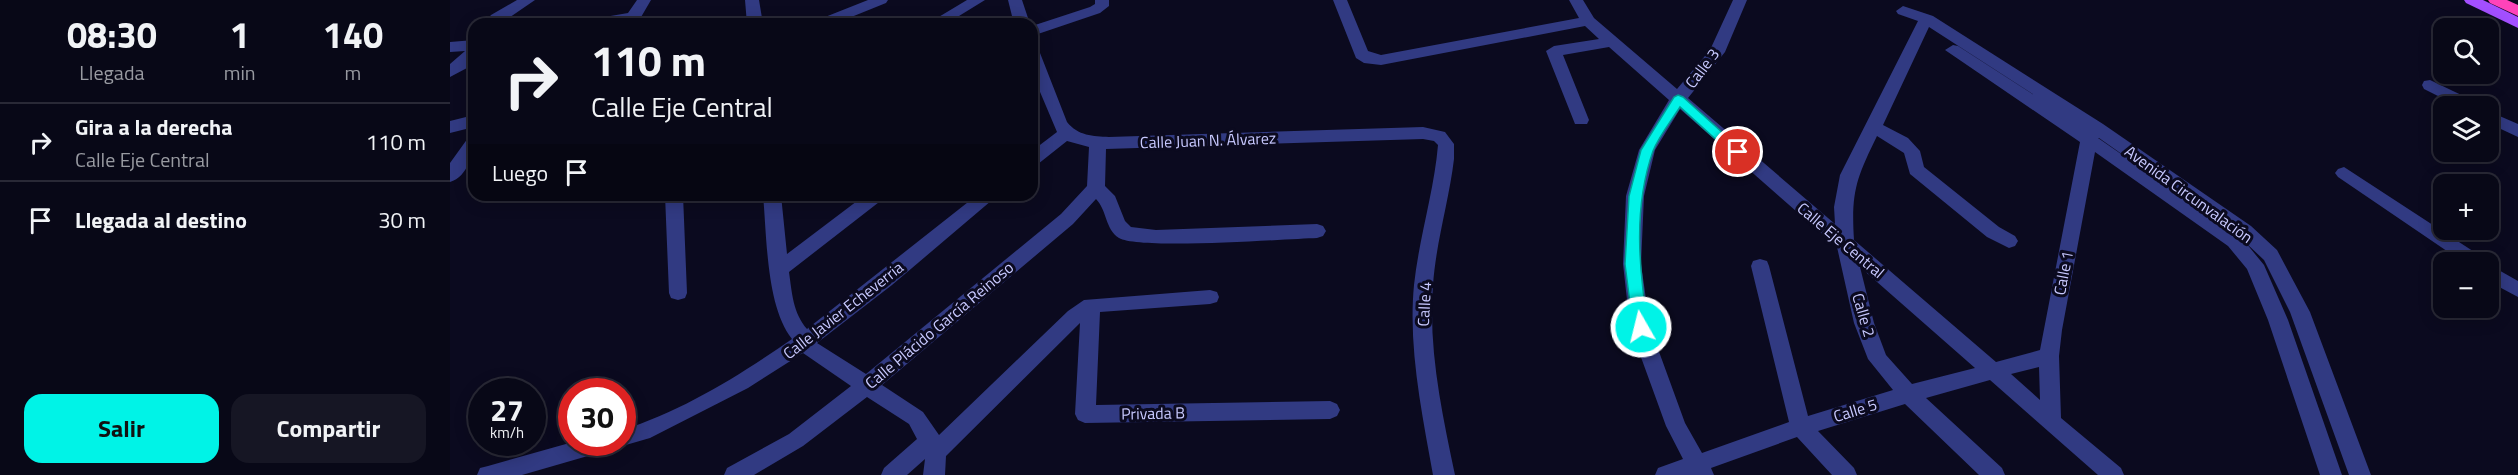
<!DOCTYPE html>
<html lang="es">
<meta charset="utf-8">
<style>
:root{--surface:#080817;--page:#161624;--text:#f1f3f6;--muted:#989aa1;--line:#292936;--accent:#00f3e7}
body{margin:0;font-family:"Titillium Web",sans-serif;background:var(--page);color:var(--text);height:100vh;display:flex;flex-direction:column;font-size:22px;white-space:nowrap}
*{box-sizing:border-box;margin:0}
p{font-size:20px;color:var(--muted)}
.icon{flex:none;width:33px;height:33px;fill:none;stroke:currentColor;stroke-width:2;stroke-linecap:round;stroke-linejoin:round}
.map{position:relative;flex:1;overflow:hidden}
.sheet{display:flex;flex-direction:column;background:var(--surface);width:450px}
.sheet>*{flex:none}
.guide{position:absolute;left:18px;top:18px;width:570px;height:183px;border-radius:18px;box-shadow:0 3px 15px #0003,0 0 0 2px var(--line);background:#080817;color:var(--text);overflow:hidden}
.controls{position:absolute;left:1983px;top:18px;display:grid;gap:12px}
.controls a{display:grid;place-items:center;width:66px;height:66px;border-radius:12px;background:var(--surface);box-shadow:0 3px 15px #0003,0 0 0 2px var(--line);font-size:30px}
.speed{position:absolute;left:18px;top:378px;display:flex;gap:12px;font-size:30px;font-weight:700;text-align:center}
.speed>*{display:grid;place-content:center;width:78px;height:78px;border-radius:50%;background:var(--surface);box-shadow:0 3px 15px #0003,0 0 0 2px var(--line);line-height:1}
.speed small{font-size:15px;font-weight:400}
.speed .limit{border:9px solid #d22;background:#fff;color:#111}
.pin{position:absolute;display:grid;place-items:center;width:51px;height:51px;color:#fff;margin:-26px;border:3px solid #fff;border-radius:50%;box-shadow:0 2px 6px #0007}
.me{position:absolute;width:66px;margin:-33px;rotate:352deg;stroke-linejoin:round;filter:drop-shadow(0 0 4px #0008)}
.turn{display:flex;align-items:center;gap:21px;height:126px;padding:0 24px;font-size:27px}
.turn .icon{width:78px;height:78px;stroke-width:2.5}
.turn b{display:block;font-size:42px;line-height:51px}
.then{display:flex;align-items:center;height:57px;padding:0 24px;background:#0003;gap:12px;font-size:22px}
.eta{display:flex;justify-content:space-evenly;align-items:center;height:102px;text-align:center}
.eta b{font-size:36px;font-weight:700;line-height:42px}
.button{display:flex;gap:12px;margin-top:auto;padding:12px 24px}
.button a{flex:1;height:69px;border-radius:18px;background:var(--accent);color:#111;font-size:24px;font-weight:700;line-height:69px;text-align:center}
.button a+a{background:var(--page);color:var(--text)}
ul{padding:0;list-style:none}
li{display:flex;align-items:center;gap:18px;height:78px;padding:0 24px;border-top:2px solid var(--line)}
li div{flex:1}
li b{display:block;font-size:22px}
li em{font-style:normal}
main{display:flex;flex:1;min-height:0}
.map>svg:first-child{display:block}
</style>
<main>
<section class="sheet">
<div class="eta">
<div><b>08:30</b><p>Llegada</p></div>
<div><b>1</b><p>min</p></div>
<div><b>140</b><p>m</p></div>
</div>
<ul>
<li><svg class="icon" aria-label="right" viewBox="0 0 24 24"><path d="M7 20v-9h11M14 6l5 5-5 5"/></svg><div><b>Gira a la derecha</b><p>Calle Eje Central</p></div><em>110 m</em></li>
<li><svg class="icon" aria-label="arrive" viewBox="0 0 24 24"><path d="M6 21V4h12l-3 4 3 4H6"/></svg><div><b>Llegada al destino</b></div><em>30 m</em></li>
</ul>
<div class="button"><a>Salir</a><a>Compartir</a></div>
</section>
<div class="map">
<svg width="2068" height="475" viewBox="0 0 2068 475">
<rect width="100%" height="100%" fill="#0b0a1f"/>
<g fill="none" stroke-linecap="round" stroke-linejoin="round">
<!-- minor -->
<path fill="#313a82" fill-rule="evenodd" d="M67,0H85L50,24H34L41,15Z
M187,0H201L187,24H135L143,19L178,13Z
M295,0H309L313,24H297Z
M418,0H438L436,3L384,24H362L365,21Z
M517,0H535L496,24H477Z
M558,0H572L580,24H564Z
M645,0H659V6L650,13L582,36V26L640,7L645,4Z
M883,0H897L918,51L931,55L1129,18L1119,0H1133L1144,18L1227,89L1260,50L1283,0H1297L1275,52L1238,98L1385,224L1384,207L1390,175L1468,21L1448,14L1446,11L1453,6L1483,16L1653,124L1801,226L1827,250L1860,312L1921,475H1899L1840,312L1814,260L1796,243L1814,265L1838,320L1892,475H1870L1818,320L1797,269L1778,246L1645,152L1612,330L1609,356L1611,418L1671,468L1674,475H1648L1540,380L1476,398L1552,468L1555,475H1529L1455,404L1368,431L1404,468L1407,475H1382L1347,437L1261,468L1264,475H1205L1208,468L1233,459L1216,426L1180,327L1173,264L1176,196L1189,150L1219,100L1159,47L1113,55L1139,120L1137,124H1125L1096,51L1104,46L1149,39L1135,26L931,65L914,63L906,58ZM1479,27L1637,129L1508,46L1503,45L1495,50L1630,142L1590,350L1546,362L1404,240C1401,192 1406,179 1427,136L1454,153L1460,174L1537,237L1559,248L1565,246L1568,241L1565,236L1549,227L1474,167L1470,151L1458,138L1433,125ZM1230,109L1387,247L1404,323L1418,359L1443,390L1358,416L1319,266L1317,261L1310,259L1303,261L1301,266L1339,422L1252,453L1235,423L1200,327L1191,264L1194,196L1205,150ZM1648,138H1649L1733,197ZM1410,267L1525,368L1462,384L1436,355L1424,323ZM1589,367L1590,400L1561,374Z
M24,40V59L17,68L0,77V64L15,51L0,52V42Z
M582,48L590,53L617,122C628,136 643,136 659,137L973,127L995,132L1004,144V159C999,201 986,242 983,285C978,349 992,413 1005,475H983C972,413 958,348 964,285C969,238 984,192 988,145L984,141L973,139L656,149L655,186L665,196L675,221L681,227L706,230L867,224L873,226L876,231L873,236L867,238C835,239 690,250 669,238C655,229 657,210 646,199L623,224L432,385L473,412L489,435L618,311L634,300L760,290L767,292L769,297L767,302L760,304L650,312L646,405L880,401L887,404L890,410L887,416L880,419L635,423L628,420L625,414L630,323L496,456L495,475H473L475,459L457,475H431L434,468L467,439L459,424L417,397L353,446L304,475H274L277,468L339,434L401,386L353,353L298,388L200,438L72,475H27L30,468L38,466L123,442H172V430C233,411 290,375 342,339C316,306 317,237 313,195H331L337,254L415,195H436L433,199L339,272C342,293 343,313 357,329L527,195H548L442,285L367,343L416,374L611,214L637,186L639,147L617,141L588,164L582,166V151L607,132L582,73Z
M1980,80L2026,102L2028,106H2008L1974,89L1972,85L1974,81Z
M2038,111L2068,124V137L2038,123Z
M24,115V127L0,133V121Z
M24,136C24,152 18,177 0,182V163L18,138Z
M1894,167L2032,257L2035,262H2013L1888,177L1885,173L1888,169Z
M215,195H233L237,293L235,298L228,300L221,298L219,293Z
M2038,264L2068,281V297L2038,281Z"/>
<!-- major -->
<path fill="#a34fff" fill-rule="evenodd" d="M2014,0H2033L2068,17V28L2016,3Z"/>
<!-- highway -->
<path fill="#ff43b9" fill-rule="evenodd" d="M2038,0H2057L2068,5V16L2040,3Z"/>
</g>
<!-- route -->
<path fill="#00f3e7" stroke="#009e96" stroke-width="1.5" d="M1228,95L1233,97L1294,152L1288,157L1283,155L1230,107C1221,121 1209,136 1203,151C1183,208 1189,269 1198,327L1196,331H1185L1183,327L1175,264L1179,196L1191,150L1224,97Z"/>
<g text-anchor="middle" stroke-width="6" stroke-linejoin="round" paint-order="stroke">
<!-- street labels -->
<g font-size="16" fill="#c8c9ff" stroke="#0b0a1f">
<text transform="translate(1252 68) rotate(-53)" y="6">Calle 3</text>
<text transform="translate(758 140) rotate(-2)" y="6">Calle Juan N. Álvarez</text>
<text transform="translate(1739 194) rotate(36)" y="6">Avenida Circunvalación</text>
<text transform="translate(1391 240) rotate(40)" y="6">Calle Eje Central</text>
<text transform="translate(1613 273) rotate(-79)" y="6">Calle 1</text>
<text transform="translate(974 304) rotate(-87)" y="6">Calle 4</text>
<text transform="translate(393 310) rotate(-38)" y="6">Calle Javier Echeverria</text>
<text transform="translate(1414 315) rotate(74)" y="6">Calle 2</text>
<text transform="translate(489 325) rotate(-40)" y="6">Calle Plácido García Reinoso</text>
<text transform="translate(1405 410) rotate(-17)" y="6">Calle 5</text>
<text transform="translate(703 413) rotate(-1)" y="6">Privada B</text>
</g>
</g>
</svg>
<div class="controls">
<a><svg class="icon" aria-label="search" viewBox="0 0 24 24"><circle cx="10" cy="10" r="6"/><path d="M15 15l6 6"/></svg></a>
<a><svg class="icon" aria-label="layers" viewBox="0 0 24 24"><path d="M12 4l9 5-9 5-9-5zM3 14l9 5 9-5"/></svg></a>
<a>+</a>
<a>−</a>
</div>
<div class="speed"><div>27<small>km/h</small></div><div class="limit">30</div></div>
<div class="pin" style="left:1288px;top:152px;background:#d93025"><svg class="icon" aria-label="arrive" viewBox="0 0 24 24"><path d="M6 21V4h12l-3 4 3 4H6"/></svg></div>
<svg class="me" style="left:1191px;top:327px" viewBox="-20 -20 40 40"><circle r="17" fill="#00f3e7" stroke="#fff" stroke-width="3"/><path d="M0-11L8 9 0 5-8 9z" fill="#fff"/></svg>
<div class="guide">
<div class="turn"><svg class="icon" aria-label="right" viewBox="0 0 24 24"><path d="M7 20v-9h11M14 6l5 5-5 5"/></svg><div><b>110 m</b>Calle Eje Central</div></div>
<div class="then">Luego<svg class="icon" aria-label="arrive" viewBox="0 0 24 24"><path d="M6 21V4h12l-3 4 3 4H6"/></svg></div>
</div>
</div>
</main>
